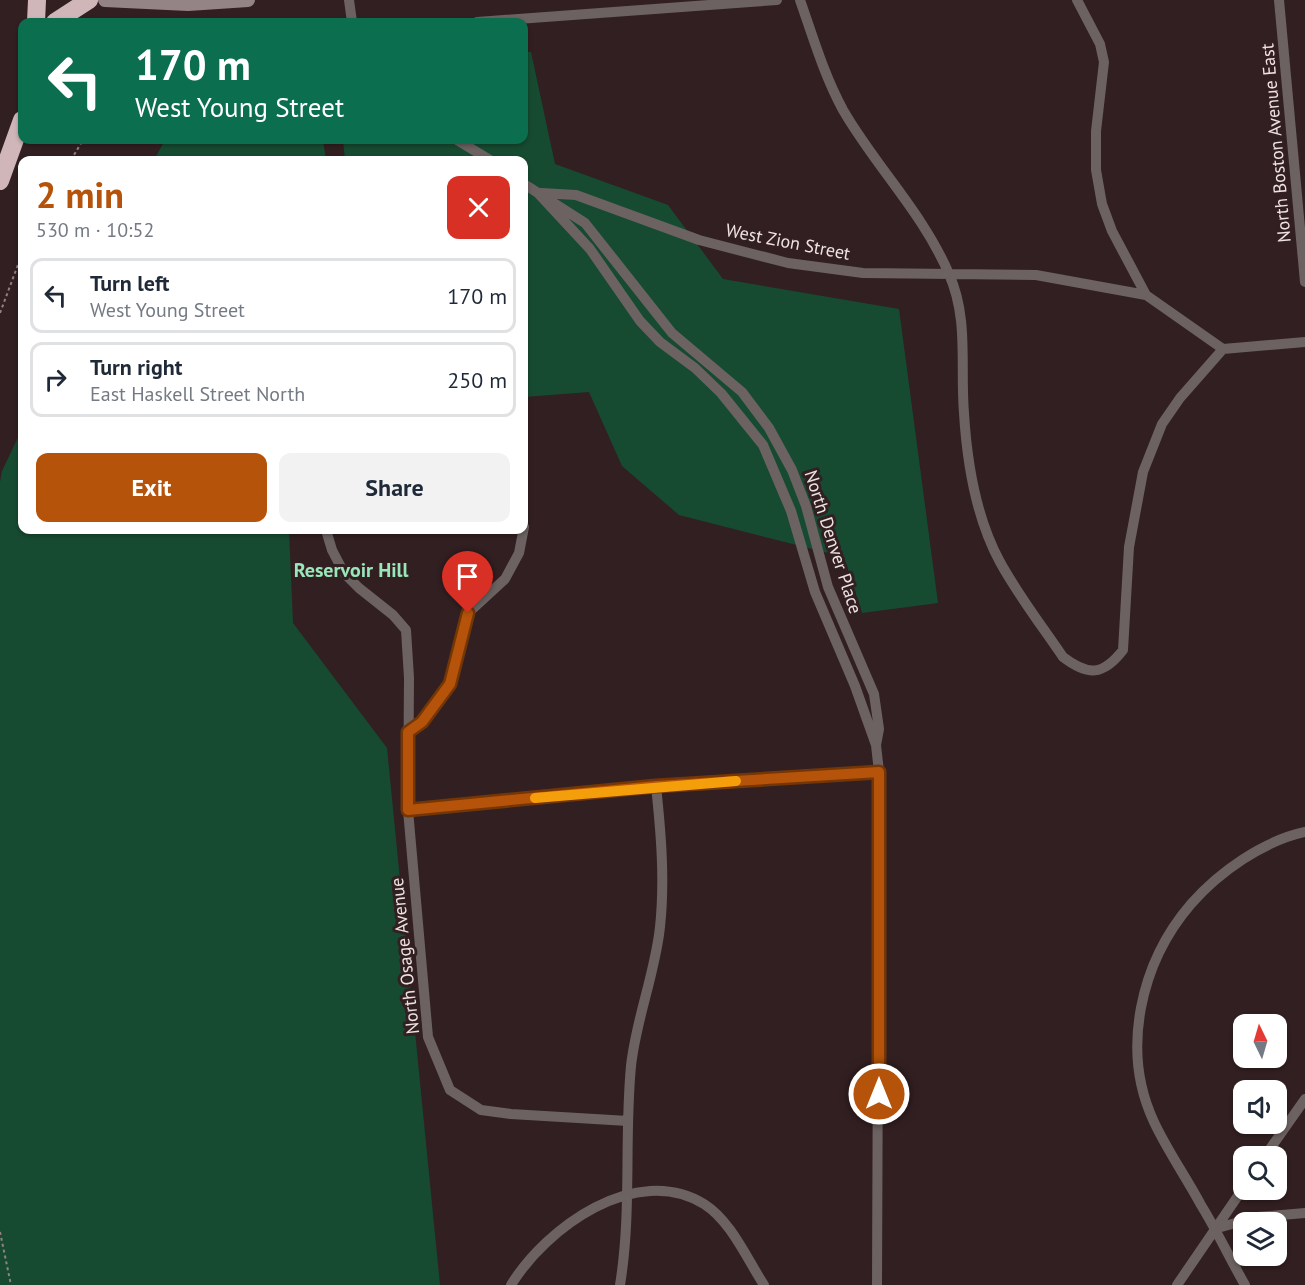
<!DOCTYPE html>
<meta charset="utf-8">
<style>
:root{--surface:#fff;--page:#f2f2f3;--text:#1f2937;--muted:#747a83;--line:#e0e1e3;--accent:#b45309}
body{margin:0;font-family:"PT Sans",sans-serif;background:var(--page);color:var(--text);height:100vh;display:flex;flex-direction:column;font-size:22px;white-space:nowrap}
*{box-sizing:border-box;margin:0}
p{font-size:20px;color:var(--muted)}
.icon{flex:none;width:33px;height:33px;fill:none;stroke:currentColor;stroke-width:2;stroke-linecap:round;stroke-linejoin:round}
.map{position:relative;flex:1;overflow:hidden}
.details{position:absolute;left:18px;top:156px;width:510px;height:378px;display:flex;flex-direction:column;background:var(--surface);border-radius:12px;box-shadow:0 2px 4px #0004}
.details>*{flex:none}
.top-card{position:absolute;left:18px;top:18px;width:510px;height:126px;border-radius:12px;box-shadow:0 2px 4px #0004;background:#0b6e4f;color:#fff;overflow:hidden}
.needle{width:39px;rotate:355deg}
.fabs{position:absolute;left:1233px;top:1014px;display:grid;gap:12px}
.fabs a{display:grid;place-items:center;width:54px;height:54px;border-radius:12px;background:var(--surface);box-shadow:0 2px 4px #0004;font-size:30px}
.pin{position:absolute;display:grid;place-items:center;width:51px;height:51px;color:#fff;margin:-62px -26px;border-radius:50% 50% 50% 0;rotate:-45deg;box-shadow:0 0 6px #0007}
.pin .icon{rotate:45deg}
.me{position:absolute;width:66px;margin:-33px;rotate:0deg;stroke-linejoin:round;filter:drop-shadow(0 0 4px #0008)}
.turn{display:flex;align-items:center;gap:21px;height:126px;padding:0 18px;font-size:27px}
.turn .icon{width:78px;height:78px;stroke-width:2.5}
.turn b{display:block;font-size:42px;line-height:51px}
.round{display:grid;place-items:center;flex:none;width:63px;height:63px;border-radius:12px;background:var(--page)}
.summary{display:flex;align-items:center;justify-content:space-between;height:102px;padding:0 18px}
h1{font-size:36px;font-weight:700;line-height:45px;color:var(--accent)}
.primary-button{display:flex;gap:12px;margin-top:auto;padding:12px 18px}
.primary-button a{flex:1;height:69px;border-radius:12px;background:var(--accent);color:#fff;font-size:24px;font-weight:700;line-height:69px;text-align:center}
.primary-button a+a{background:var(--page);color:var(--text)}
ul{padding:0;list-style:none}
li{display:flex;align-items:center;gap:18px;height:75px;margin:0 12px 9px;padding:0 6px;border:3px solid var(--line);border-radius:12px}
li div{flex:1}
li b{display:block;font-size:22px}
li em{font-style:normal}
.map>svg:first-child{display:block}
</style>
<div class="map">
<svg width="1305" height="1285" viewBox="0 0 1305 1285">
<rect width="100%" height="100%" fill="#321f21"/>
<!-- green -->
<path fill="#164b31" d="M524,52H531L555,164L668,205L723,279L899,309L938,603L862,613L844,557L679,515L622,466L589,392L524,397V160H345L343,140H524Z
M165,140H323L326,160H154Z
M22,429V530H289L293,623L387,748L440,1285H0V482L2,471Z"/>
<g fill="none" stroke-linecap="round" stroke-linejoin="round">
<!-- path -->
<path stroke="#918182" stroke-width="2" stroke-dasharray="3 3" stroke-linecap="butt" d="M71,160L83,140
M0,313L22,254
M0,1232L11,1285"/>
<!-- street -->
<path stroke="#6c6262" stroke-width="10" d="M349,0L352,22
M800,0C813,37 824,75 843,110C876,167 923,213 949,274C969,319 960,366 964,413C967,463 976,518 1000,562C1018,595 1042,626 1063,657C1088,676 1103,676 1123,650L1129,547L1143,472L1162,424L1180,398L1223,349
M1077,0L1100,44L1104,62L1096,131V170L1102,204L1112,231L1146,295L1223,349
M1279,0L1305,282
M477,22L777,0
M457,140L490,160
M524,184L585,223L672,333L742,392L769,428L792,470L806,506L828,587L874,694L879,729L876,745
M538,193L590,249L640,321L660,342L695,368L721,393L763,445L791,511L815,592L855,686L876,745L879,772L877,1285
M541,193L576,195L699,240L788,263L863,273L1036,275L1146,295
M1223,349L1305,342
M326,530L332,550L344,573L359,588L393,615L406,630L409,678L408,810L428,1037L450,1090L481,1110L511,1114L628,1121
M408,732L422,722L450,684L463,625L468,613L505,579L519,553L524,527
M408,810L656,786L879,772
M1265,1156L1305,1099
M1214,1229L1257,1217L1305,1213
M511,1285C546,1228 636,1162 704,1204C731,1221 747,1259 764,1285
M620,1285C632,1211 624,1140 631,1066C636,1019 655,974 660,927C665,880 661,833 656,786
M1177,1285L1244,1187
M1245,1285C1230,1259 1217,1231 1201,1205C1186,1177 1167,1150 1154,1122C1120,1050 1141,962 1191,904C1219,872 1263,841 1305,832"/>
<!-- secondary -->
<path stroke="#948485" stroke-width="14" d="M105,0L188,4L248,0"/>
<!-- highway -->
<path stroke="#d0b6b8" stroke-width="18" d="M36,22L37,0
M55,22L89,0
M0,181L22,120"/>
</g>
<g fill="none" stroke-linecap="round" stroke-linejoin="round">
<defs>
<path id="route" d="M468,613L450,684L422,722L408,732V810L656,786L879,772V1094"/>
</defs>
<!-- route casing -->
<use href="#route" stroke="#753606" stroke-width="15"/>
<!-- route -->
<use href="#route" stroke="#b45309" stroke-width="10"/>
<!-- slow -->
<path stroke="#f59e0b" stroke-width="10" d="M535,798L736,781"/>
</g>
<g text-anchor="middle" stroke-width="6" stroke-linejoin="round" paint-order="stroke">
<!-- street labels -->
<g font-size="18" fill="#efe2e3" stroke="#321f21">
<text transform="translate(1276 143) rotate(-95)" y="6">North Boston Avenue East</text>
<text transform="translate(788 242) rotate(11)" y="6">West Zion Street</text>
<text transform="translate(833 542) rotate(72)" y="6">North Denver Place</text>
<text transform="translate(405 956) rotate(-96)" y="6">North Osage Avenue</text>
</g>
<!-- neighbourhood labels -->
<g font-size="20" font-weight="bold" fill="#98e6b9" stroke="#321f21">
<text x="351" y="577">Reservoir Hill</text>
</g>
</g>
</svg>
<div class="fabs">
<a><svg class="needle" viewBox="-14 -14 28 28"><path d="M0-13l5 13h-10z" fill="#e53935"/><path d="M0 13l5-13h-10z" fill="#747a83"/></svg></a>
<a><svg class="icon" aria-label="sound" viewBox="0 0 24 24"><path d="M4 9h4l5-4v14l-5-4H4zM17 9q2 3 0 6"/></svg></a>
<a><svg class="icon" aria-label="search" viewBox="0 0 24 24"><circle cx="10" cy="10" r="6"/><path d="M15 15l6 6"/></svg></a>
<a><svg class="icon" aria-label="layers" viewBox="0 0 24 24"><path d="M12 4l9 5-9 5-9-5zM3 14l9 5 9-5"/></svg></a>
</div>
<div class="pin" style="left:468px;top:613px;background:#d93025"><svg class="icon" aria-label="arrive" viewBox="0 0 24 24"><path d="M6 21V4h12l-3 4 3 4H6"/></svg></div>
<svg class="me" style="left:879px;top:1094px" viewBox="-20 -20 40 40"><circle r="17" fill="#b45309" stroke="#fff" stroke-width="3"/><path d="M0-11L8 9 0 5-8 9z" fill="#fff"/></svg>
<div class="top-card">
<div class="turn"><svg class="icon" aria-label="left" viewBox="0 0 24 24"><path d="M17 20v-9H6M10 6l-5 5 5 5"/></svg><div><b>170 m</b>West Young Street</div></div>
</div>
<section class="details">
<div class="summary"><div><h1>2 min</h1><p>530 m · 10:52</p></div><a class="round" style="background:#d93025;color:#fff"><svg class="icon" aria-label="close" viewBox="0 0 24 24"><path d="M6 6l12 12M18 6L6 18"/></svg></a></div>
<ul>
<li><svg class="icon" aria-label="left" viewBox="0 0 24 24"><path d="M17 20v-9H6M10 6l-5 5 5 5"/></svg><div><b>Turn left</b><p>West Young Street</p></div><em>170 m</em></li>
<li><svg class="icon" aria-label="right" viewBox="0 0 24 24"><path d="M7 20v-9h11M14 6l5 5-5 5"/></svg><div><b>Turn right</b><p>East Haskell Street North</p></div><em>250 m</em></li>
</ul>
<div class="primary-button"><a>Exit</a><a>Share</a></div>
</section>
</div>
